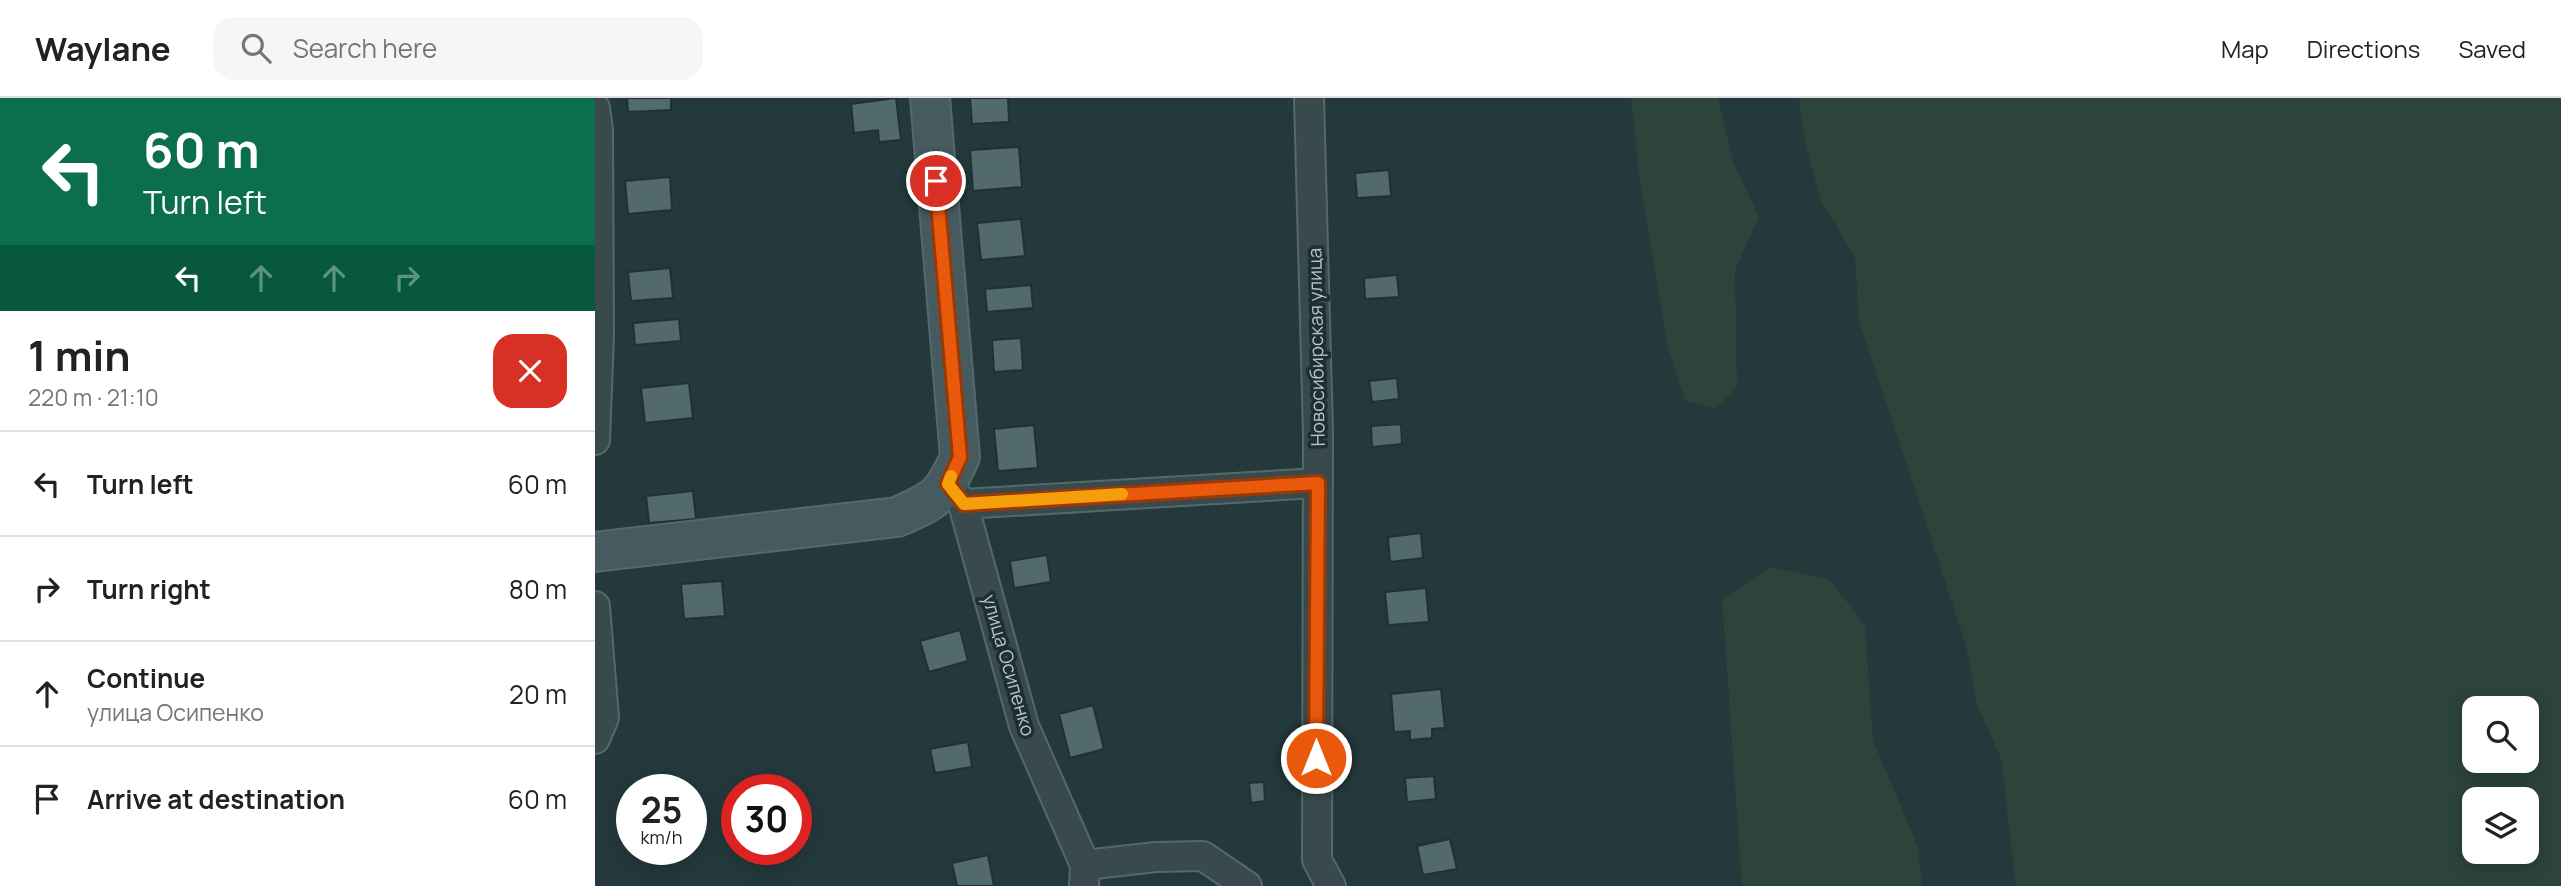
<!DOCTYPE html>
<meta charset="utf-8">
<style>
:root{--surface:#fff;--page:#f6f6f6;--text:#222;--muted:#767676;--line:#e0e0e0}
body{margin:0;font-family:Manrope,sans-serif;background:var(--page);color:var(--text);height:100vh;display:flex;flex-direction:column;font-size:26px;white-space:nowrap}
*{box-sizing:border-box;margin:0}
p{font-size:23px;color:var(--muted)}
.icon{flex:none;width:38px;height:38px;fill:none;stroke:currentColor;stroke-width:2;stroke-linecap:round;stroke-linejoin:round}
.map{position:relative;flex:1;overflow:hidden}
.side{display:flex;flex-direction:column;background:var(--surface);width:595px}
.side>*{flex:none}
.top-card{background:#0b6e4f;color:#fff;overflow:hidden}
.buttons{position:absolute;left:1867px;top:598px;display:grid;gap:14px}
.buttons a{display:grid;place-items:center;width:77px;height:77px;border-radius:14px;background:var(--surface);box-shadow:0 4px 18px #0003;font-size:35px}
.speed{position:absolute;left:21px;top:676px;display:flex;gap:14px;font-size:35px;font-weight:700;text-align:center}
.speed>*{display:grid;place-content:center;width:91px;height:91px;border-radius:50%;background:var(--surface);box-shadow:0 4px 18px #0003;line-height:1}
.speed small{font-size:18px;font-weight:400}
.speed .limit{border:10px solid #d22;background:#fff;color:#111}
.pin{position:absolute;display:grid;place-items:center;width:60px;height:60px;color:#fff;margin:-30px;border:4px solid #fff;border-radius:50%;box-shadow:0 2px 7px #0007}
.me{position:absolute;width:77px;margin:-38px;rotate:0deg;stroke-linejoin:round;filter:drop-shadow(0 0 5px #0008)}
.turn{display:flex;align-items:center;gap:24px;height:147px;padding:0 28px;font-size:32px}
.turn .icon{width:91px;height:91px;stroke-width:2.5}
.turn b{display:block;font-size:49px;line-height:60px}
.lanes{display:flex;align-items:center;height:66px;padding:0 28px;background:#0003;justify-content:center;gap:35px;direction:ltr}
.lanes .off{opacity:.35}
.round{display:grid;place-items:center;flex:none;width:74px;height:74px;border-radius:21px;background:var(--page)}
.headline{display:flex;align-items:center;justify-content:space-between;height:119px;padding:0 28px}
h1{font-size:42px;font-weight:700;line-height:52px}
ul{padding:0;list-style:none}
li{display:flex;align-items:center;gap:21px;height:105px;padding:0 28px;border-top:2px solid var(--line)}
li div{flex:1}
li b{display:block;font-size:26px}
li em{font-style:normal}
header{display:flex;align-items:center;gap:42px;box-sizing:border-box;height:98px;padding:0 35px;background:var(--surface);border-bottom:2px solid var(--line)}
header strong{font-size:33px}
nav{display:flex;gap:38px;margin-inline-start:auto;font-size:24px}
.search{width:490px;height:63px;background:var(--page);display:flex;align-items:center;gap:18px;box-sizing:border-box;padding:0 24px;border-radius:21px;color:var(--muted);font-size:26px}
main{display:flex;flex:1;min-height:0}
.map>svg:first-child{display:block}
</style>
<header>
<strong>Waylane</strong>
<div class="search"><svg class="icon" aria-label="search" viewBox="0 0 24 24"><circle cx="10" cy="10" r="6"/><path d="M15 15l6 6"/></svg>Search here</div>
<nav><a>Map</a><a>Directions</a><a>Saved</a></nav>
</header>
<main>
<section class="side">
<div class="top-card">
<div class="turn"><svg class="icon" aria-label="left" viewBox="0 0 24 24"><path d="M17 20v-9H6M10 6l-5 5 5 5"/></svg><div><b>60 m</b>Turn left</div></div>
<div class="lanes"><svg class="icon" aria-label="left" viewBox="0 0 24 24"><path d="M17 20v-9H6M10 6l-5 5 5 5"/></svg><svg class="icon off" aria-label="ahead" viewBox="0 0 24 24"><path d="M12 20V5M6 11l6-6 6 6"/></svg><svg class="icon off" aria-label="ahead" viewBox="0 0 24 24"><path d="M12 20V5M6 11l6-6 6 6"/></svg><svg class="icon off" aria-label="right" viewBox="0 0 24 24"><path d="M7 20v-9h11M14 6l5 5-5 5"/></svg></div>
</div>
<div class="headline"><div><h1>1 min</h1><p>220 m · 21:10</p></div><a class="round" style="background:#d93025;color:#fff"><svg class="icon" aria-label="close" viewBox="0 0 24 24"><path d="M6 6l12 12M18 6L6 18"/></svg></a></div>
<ul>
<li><svg class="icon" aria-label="left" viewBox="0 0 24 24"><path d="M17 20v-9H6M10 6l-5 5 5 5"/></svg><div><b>Turn left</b></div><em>60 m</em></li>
<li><svg class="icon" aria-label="right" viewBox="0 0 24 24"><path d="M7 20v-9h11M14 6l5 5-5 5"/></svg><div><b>Turn right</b></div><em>80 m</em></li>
<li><svg class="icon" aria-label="ahead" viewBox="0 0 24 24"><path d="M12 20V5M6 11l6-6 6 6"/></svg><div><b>Continue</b><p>улица Осипенко</p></div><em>20 m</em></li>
<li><svg class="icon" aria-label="arrive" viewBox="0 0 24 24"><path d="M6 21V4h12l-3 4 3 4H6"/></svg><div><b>Arrive at destination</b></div><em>60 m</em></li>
</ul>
</section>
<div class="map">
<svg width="1966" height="788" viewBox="0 0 1966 788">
<rect width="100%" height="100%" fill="#24393c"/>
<!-- green -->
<path fill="#2c4439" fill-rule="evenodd" d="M1036,0H1123L1138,64L1164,119L1140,172L1142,290L1120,310L1090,303L1072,246L1045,85Z
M1204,0H1966V788H1421L1406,660L1381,605L1371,547L1264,223L1260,158L1227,106L1210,46ZM1880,611H1932V663H1880ZM1880,702H1932V754H1880Z
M1175,469L1234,481L1270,527L1278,642L1323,749L1327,788H1147L1127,501Z"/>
<!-- building -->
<path fill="#526a6c" stroke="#1f3133" stroke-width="2" d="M32,0H76V12L33,14Z
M301,0L306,42L284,44L283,32L259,35L256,6Z
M375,0H413L414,24L377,26Z
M424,49L427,89L378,93L375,52Z
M794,72L796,98L762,100L760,75Z
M75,79L77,112L33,116L30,83Z
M426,121L430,158L386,162L382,125Z
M75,170L78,200L36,203L33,174Z
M802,177L804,199L770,201L769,180Z
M436,187L438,210L392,214L390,191Z
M84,221L86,243L40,247L38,225Z
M426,240L428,272L399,274L397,242Z
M802,280L804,301L777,304L774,283Z
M94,285L98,320L50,325L46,290Z
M806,326L807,346L777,349L776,328Z
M439,327L443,370L403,373L399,331Z
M98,393L101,421L54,425L51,398Z
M826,435L828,460L795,464L793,439Z
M452,457L456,484L419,490L415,463Z
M127,483L130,518L89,521L86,486Z
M831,490L834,524L793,527L790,494Z
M365,532L373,563L334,574L325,543Z
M846,591L850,630L837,631V640L815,642V633L799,634L796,596Z
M498,607L509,651L475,660L464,616Z
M373,644L377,669L340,675L335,651Z
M839,678L841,701L812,704L810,680Z
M669,684L670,703L656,705L654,685Z
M855,741L862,771L828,777L822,748Z
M142,751H178V756L142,755Z
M393,757L399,788H362L357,765Z"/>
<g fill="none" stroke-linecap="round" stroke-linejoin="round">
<defs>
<path id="minor" d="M714,0L723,335L722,762L736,788
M0,10L3,32L4,237L0,342
M353,386L368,406L429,628L490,767L489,788
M368,406L723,385
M0,508L9,620L0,641
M490,767L561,759L608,758L652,788"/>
<path id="secondary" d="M0,454L302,419C341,402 347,399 365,359L335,0"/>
</defs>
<!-- minor casing -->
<use href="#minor" stroke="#56686a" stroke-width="32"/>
<!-- secondary casing -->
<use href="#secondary" stroke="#56686a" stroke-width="42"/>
<!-- minor -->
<use href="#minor" stroke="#384a4c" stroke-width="28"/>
<!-- secondary -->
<use href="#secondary" stroke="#465b5f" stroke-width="38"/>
</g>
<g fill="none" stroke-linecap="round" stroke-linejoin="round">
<defs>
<path id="route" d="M341,83L365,359L353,386L369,406L723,385L721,660"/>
</defs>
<!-- route casing -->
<use href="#route" stroke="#983908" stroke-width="18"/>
<!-- route -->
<use href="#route" stroke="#ea580c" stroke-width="12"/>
<!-- slow -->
<path stroke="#f59e0b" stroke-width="12" d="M356,378L353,386L369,406L527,396"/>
</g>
<g text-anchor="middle" stroke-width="7" stroke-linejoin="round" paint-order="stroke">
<!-- street labels -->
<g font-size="19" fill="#b4c5c8" stroke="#1d2f31">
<text transform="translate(721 249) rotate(-91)" y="7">Новосибирская улица</text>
<text transform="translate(414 567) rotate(74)" y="7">улица Осипенко</text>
</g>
</g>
</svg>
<div class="buttons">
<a><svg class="icon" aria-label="search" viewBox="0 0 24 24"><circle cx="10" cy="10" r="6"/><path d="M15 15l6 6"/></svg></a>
<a><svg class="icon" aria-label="layers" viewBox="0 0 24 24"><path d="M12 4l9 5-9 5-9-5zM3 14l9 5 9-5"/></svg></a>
</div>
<div class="speed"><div>25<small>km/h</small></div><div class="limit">30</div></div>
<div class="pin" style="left:341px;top:83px;background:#d93025"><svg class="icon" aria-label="arrive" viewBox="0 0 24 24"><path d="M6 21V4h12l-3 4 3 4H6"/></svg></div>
<svg class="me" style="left:721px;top:660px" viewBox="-20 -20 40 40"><circle r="17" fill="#ea580c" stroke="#fff" stroke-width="3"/><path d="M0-11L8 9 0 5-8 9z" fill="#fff"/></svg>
</div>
</main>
